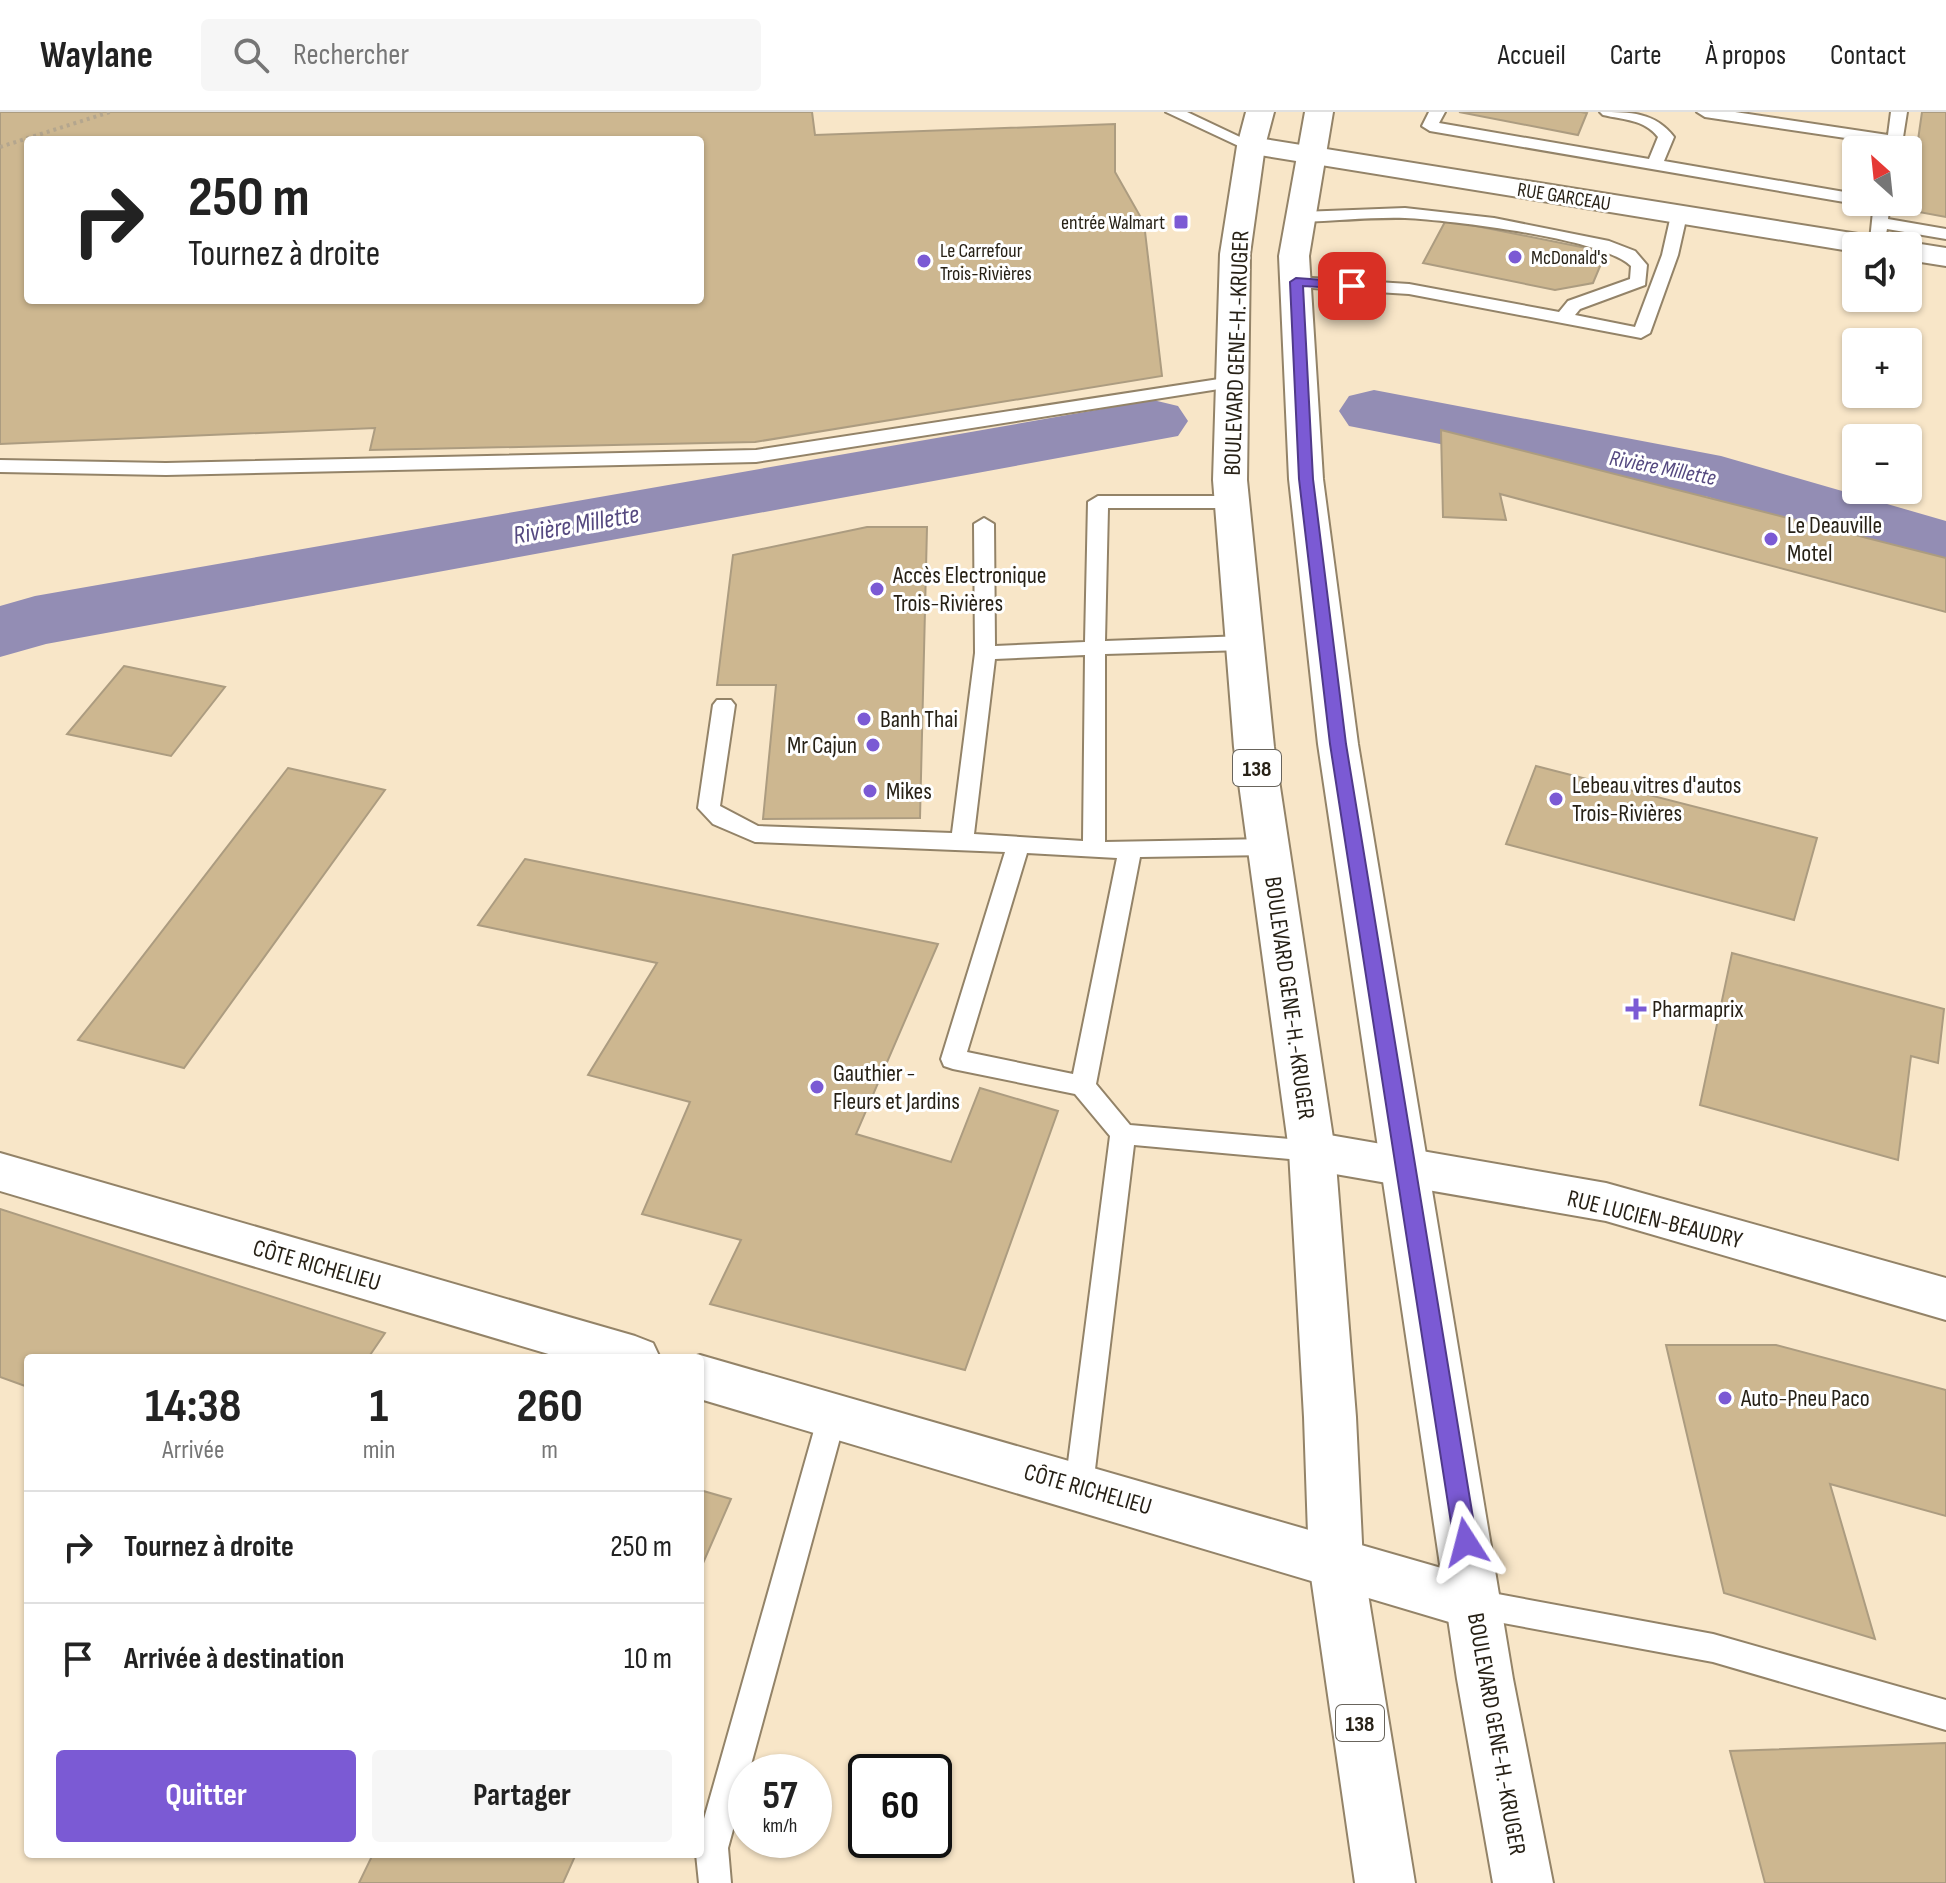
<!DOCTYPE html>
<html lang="fr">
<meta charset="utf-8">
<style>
:root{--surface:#fff;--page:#f6f6f6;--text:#222;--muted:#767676;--line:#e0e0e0;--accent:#7b5ad4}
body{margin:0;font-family:"Sofia Sans Condensed",sans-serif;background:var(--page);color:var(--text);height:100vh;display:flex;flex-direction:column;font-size:30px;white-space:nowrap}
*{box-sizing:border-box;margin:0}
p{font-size:26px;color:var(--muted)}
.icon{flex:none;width:44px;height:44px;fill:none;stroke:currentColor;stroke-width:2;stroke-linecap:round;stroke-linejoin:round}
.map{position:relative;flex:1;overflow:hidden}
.details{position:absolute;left:24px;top:1242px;width:680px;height:504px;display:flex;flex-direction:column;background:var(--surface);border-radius:8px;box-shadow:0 2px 6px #0004}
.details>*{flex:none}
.banner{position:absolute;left:24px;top:24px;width:680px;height:168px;border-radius:8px;box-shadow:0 2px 6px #0004;background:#fff;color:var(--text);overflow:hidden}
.needle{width:52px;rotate:333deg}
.controls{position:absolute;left:1842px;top:24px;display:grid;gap:16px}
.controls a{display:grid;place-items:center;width:80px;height:80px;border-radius:8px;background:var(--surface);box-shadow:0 2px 6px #0004;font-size:40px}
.speed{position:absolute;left:728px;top:1642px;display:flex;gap:16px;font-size:40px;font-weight:700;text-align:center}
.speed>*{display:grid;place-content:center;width:104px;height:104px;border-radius:50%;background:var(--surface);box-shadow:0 2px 6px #0004;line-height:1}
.speed small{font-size:20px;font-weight:400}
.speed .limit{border:4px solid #111;border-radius:12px;background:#fff;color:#111}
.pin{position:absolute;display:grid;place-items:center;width:68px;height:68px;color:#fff;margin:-34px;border-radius:16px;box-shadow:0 4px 12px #0006}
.me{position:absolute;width:88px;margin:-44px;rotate:351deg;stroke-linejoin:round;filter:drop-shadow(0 0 6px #0008)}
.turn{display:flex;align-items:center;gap:28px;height:168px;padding:0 32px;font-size:36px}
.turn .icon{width:104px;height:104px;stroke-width:2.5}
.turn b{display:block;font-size:56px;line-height:68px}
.eta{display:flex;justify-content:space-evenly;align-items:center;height:136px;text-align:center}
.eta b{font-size:48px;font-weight:700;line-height:56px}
.button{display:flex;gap:16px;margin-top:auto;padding:16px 32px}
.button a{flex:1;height:92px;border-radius:8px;background:var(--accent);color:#fff;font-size:32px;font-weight:700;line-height:92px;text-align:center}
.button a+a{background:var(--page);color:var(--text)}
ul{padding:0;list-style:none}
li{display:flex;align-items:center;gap:24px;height:112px;padding:0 32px;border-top:2px solid var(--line)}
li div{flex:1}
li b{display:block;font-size:30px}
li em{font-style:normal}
header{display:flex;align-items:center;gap:48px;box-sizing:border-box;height:112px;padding:0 40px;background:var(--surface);border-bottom:2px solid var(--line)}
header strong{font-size:38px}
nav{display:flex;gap:44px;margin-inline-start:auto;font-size:28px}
.search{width:560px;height:72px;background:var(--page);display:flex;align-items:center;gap:20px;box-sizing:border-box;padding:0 28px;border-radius:8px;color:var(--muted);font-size:30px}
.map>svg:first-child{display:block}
</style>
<header>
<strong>Waylane</strong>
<div class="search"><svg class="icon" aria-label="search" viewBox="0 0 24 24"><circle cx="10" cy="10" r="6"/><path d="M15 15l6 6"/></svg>Rechercher</div>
<nav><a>Accueil</a><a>Carte</a><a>À propos</a><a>Contact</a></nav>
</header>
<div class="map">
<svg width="1946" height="1771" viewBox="0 0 1946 1771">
<rect width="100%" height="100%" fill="#f8e6c8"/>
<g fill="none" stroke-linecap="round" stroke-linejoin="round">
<!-- river -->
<path fill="#938db4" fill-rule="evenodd" d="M1374,278L1721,344L1946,409V456L1708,385L1349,314L1339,299L1349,284Z
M1153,288L1178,294L1188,309L1178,324L46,532L0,545V494L35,484Z"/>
</g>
<!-- building -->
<path fill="#cdb790" stroke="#ac9c80" stroke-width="2" fill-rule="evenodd" d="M0,0H812L815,23L1115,12V60L1144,111L1162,264L755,330L370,338L375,316L0,332ZM28,28H700V188H28Z
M1459,0H1581L1587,1L1578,23Z
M1922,0H1946V105L1908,98Z
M1446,108L1606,140L1593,171L1555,178L1423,151Z
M1441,318L1946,446V500L1500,382L1506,408L1443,405Z
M867,415H927L920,706L763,707L776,573H717L733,443Z
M124,554L225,575L171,644L67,622Z
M1536,654L1817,726L1794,808L1506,732Z
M288,656L385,678L184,956L78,928Z
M525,747L938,832L856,1022L951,1050L980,976L1058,999L965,1258L710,1192L741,1128L642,1102L690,990L588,963L657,851L478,813Z
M1732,841L1944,897L1938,951L1911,944L1898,1048L1700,993Z
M0,1097L385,1221L368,1246H28V1275L0,1265Z
M1666,1233H1776L1946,1278V1404L1830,1372L1875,1527L1724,1481Z
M700,1378L731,1387L700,1458Z
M1946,1631V1771H1765L1730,1639Z
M373,1742H576L563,1771H359Z"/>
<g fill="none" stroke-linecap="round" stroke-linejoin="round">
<defs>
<path id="service" d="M1166,0H1187L1259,34L1251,39L1245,37Z
M1429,0H1445L1439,11L1649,47L1658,25C1644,7 1624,8 1603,3L1600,0C1630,0 1655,0 1674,25L1664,49L1856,82V90H1862L1856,92L1430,19L1422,14Z
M1697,0H1735L1888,23L1891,0H1907L1901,38H1885L1886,32L1705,5Z
M1874,90H1890L1888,107L1946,117V127L1887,117L1884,132H1872L1870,128Z
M1405,96L1494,106L1609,129L1635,139L1647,153L1645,173L1580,197L1575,203L1635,215L1662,143L1671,103L1679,98L1687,103L1678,143L1650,221L1641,226L1409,182L1296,175L1287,170L1296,165L1409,172L1559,200L1568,189L1630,167L1631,154C1602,126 1449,108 1405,106C1371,105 1335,109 1301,110L1293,105L1301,100Z
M1232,265L1241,270L1238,274L756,350L166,363L0,360V348L166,351L756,338Z
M1098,384H1232L1242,390L1232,396H1108L1105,529L1245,524L1255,531L1245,538L1105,542V730L1269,727L1277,729L1280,735L1277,741L1269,743L1140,745L1096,972L1130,1013L1312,1029L1321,1032L1325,1039L1321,1046L1312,1049L1134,1033L1093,1374L1089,1383L1079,1387L1069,1383L1065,1374L1110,1024L1075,982L953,957L944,954L941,947L1005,740L755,730L713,712L698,696L713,593L717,588H731L735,593L720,694L758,714L952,721L975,541L974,412L984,406L994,412L995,534L1085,530L1088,390ZM1085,543L1083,729L974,722L995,547ZM1027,741L1117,746L1073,962L967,940Z
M832,1292L842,1295L846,1304L749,1660H746V1670L728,1736L731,1771H699L696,1742H700V1721L818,1304L822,1295Z
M1476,1478L1713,1522L1946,1588V1618L1713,1550L1476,1506L1465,1502L1461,1492L1465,1482Z"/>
<path id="minor" d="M1251,25L1877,125L1888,127L1892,134H1856V140L1241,40L1237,34L1241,28Z
M1908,130L1946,136V154L1908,148V134H1896Z
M1312,1020L1606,1071L1946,1166V1208L1606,1109L1312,1058L1295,1052L1289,1039L1295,1026Z"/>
<path id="tertiary" d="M0,1041L635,1224L653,1231L660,1246H562L0,1079Z
M700,1243L1476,1466L1495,1474L1503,1492L1495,1510L1476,1518L700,1287V1246H691Z"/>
<path id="primary" d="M1246,0H1274L1265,34L1250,142L1247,368L1274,635L1335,1039L1356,1305L1363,1451L1415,1771H1355L1309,1451L1304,1305L1289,1039L1234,635L1213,368L1220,142L1237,34Z
M1305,0H1333L1309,144L1323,367L1358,632L1513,1567L1553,1771H1493L1457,1567L1318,632L1289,367L1279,144Z"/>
</defs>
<!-- service casing -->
<use href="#service" stroke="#938368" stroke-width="4"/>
<!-- minor casing -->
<use href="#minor" stroke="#938368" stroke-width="4"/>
<!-- tertiary casing -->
<use href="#tertiary" stroke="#938368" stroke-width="4"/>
<!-- primary casing -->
<use href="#primary" stroke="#938368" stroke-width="4"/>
<!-- path -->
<path stroke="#b4a68e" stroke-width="4" stroke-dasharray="3 4" stroke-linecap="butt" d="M0,35L110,0"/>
<!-- service -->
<use href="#service" fill="#fff" fill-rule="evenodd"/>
<!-- minor -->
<use href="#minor" fill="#fff" fill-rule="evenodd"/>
<!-- tertiary -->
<use href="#tertiary" fill="#fff" fill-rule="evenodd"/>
<!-- primary -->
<use href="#primary" fill="#fff" fill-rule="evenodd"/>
</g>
<!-- route -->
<path fill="#7b5ad4" stroke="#503a8a" stroke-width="2" d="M1296,166L1352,170L1359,174L1352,177L1303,174L1313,367L1346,632L1477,1430L1473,1437L1466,1440L1458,1437L1454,1430L1330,632L1299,367L1290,170Z"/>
<!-- markers -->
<g fill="#7b5ad4" stroke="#fff" stroke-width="3">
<rect x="1173" y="102" width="16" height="16" rx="4"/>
<circle cx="1515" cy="145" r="8"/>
<circle cx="924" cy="149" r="8"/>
<circle cx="1771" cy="427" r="8"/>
<circle cx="877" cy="477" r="8"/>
<circle cx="864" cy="607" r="8"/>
<circle cx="873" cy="633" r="8"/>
<circle cx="870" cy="679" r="8"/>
<circle cx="1556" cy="687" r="8"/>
<path d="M1632 885h8v8h8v8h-8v8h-8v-8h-8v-8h8z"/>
<circle cx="817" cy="975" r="8"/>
<circle cx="1725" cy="1286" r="8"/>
</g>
<g text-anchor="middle" stroke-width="6" stroke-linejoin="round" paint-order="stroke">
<!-- far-street labels -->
<g font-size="20" fill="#272116" stroke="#fff">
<text transform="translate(1564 84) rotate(9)" y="7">RUE GARCEAU</text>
</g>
<!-- far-poi labels -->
<g font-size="20" fill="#272116" stroke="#fff" text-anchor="start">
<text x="1165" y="117" text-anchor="end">entrée Walmart</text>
<text x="940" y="145">Le Carrefour<tspan x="940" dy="23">Trois-Rivières</tspan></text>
<text x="1531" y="152">McDonald's</text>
</g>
<!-- far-water labels -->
<g font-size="22" font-style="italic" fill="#554980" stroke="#fff">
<text transform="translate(1663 355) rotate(11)" y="8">Rivière Millette</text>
</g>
<!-- shield labels -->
<g fill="#fff" stroke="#68645c" stroke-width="2">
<rect x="1233" y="638" width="48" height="36" rx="6"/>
<rect x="1336" y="1593" width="48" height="36" rx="6"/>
</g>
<g font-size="22" font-weight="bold" fill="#272116">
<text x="1257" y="664">138</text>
<text x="1360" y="1619">138</text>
</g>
<!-- street labels -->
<g font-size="24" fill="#272116" stroke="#fff">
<text transform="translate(1236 241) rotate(-88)" y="8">BOULEVARD GENE-H.-KRUGER</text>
<text transform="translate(1290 886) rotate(82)" y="8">BOULEVARD GENE-H.-KRUGER</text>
<text transform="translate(1655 1107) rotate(14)" y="8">RUE LUCIEN-BEAUDRY</text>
<text transform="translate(317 1153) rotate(16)" y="8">CÔTE RICHELIEU</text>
<text transform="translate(1088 1377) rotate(16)" y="8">CÔTE RICHELIEU</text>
<text transform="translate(1497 1622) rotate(80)" y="8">BOULEVARD GENE-H.-KRUGER</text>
</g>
<!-- poi labels -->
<g font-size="24" fill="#272116" stroke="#fff" text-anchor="start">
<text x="1787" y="421">Le Deauville<tspan x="1787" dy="28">Motel</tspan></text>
<text x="893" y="471">Accès Electronique<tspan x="893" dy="28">Trois-Rivières</tspan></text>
<text x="880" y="615">Banh Thai</text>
<text x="857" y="641" text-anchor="end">Mr Cajun</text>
<text x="1572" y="681">Lebeau vitres d'autos<tspan x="1572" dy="28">Trois-Rivières</tspan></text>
<text x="886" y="687">Mikes</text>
<text x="1652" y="905">Pharmaprix</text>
<text x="833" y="969">Gauthier -<tspan x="833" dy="28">Fleurs et Jardins</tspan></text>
<text x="1741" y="1294">Auto-Pneu Paco</text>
</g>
<!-- water labels -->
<g font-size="26" font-style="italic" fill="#554980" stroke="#fff">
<text transform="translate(576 412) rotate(-10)" y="9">Rivière Millette</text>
</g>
</g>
</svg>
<div class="controls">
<a><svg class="needle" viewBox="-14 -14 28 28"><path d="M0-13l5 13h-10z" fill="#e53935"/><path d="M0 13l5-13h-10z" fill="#767676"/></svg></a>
<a><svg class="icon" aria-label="sound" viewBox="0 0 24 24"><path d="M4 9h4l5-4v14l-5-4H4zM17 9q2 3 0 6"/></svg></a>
<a>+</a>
<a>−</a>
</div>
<div class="speed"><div>57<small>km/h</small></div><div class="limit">60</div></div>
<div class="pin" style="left:1352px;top:174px;background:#d93025"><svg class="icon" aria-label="arrive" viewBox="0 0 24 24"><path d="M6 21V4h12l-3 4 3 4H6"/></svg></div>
<svg class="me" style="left:1466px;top:1430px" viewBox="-20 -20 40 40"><path d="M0-17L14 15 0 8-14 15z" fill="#7b5ad4" stroke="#fff" stroke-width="4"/></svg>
<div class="banner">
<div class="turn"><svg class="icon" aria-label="right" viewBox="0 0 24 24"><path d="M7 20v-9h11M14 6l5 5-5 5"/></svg><div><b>250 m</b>Tournez à droite</div></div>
</div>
<section class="details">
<div class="eta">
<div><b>14:38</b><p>Arrivée</p></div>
<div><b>1</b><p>min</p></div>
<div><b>260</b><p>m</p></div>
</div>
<ul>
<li><svg class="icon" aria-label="right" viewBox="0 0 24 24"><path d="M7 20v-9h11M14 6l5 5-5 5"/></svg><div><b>Tournez à droite</b></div><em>250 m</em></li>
<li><svg class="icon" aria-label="arrive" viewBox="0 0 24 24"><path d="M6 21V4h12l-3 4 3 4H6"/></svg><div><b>Arrivée à destination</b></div><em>10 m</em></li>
</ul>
<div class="button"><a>Quitter</a><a>Partager</a></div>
</section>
</div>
